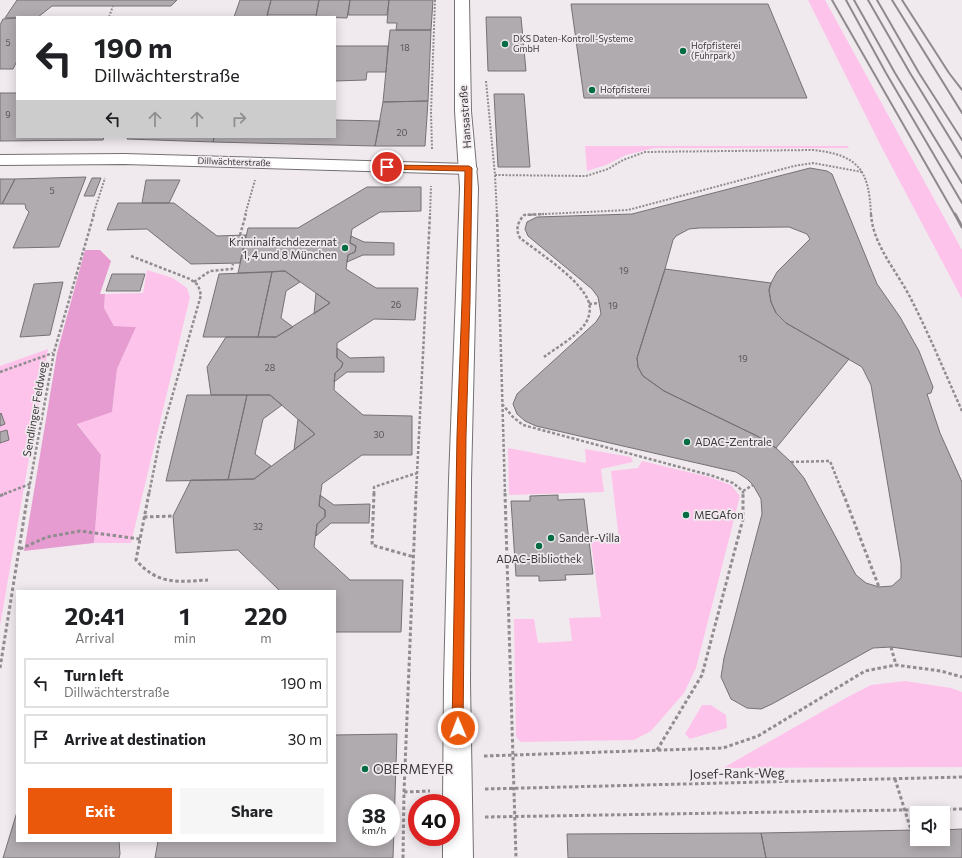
<!DOCTYPE html>
<meta charset="utf-8">
<style>
:root{--surface:#fff;--page:#f6f6f6;--text:#202124;--muted:#757577;--line:#e0e0e0;--accent:#ea580c}
body{margin:0;font-family:Commissioner,sans-serif;background:var(--page);color:var(--text);height:100vh;display:flex;flex-direction:column;font-size:15px;white-space:nowrap}
*{box-sizing:border-box;margin:0}
p{font-size:13px;color:var(--muted)}
.icon{flex:none;width:22px;height:22px;fill:none;stroke:currentColor;stroke-width:2;stroke-linecap:round;stroke-linejoin:round}
.map{position:relative;flex:1;overflow:hidden}
.panel{position:absolute;left:16px;top:590px;width:320px;height:252px;display:flex;flex-direction:column;background:var(--surface);border-radius:0px;box-shadow:0 2px 10px #0003}
.panel>*{flex:none}
.banner{position:absolute;left:16px;top:16px;width:320px;height:122px;border-radius:0px;box-shadow:0 2px 10px #0003;background:#fff;color:var(--text);overflow:hidden}
.controls{position:absolute;left:910px;top:806px;display:grid;gap:8px}
.controls a{display:grid;place-items:center;width:40px;height:40px;border-radius:0px;background:var(--surface);box-shadow:0 2px 10px #0003;font-size:20px}
.speed{position:absolute;left:348px;top:794px;display:flex;gap:8px;font-size:20px;font-weight:700;text-align:center}
.speed>*{display:grid;place-content:center;width:52px;height:52px;border-radius:50%;background:var(--surface);box-shadow:0 2px 10px #0003;line-height:1}
.speed small{font-size:10px;font-weight:400}
.speed .limit{border:6px solid #d22;background:#fff;color:#111}
.pin{position:absolute;display:grid;place-items:center;width:34px;height:34px;color:#fff;margin:-17px;border:2px solid #fff;border-radius:50%;box-shadow:0 1px 4px #0007}
.me{position:absolute;width:44px;margin:-22px;rotate:359deg;stroke-linejoin:round;filter:drop-shadow(0 0 3px #0008)}
.turn{display:flex;align-items:center;gap:14px;height:84px;padding:0 12px;font-size:18px}
.turn .icon{width:52px;height:52px;stroke-width:2.5}
.turn b{display:block;font-size:28px;line-height:34px}
.lanes{display:flex;align-items:center;height:38px;padding:0 12px;background:#0003;justify-content:center;gap:20px;direction:ltr}
.lanes .off{opacity:.35}
.eta{display:flex;justify-content:space-evenly;align-items:center;height:68px;text-align:center}
.eta b{font-size:24px;font-weight:700;line-height:28px}
.button{display:flex;gap:8px;margin-top:auto;padding:8px 12px}
.button a{flex:1;height:46px;border-radius:0px;background:var(--accent);color:#fff;font-size:16px;font-weight:700;line-height:46px;text-align:center}
.button a+a{background:var(--page);color:var(--text)}
ul{padding:0;list-style:none}
li{display:flex;align-items:center;gap:12px;height:50px;margin:0 8px 6px;padding:0 4px;border:2px solid var(--line);border-radius:0px}
li div{flex:1}
li b{display:block;font-size:15px}
li em{font-style:normal}
.map>svg:first-child{display:block}
</style>
<div class="map">
<svg width="962" height="858" viewBox="0 0 962 858">
<rect width="100%" height="100%" fill="#f0eaee"/>
<!-- green -->
<path fill="#fec3eb" d="M808,0H825L962,250V299L882,148Z
M585,146H848L849,148H654L626,155L606,165L587,171Z
M147,270L173,278L187,288L190,297L131,543H94L101,455L77,423L112,412L117,369L136,327L114,326L104,308L105,294L143,293Z
M48,349L47,355L0,626V366Z
M508,448L586,463L585,449L631,457L633,462L601,469L604,492L509,495Z
M642,461L709,477L731,485L740,496L696,668L684,693L651,731L634,740L521,742L516,737L514,619H534L538,643L572,641L569,618L601,617L591,542L619,540L611,471L638,468Z
M905,681L951,688L962,692V767L723,768L844,699L871,685Z
M702,705H711L726,715L727,728L690,739L685,734Z"/>
<!-- forest -->
<path fill="#e69cd0" d="M85,250H100L111,261L100,294H105L104,308L114,326L136,327L117,369L112,412L77,424L101,455L94,543L24,551L57,353Z"/>
<!-- building -->
<path fill="#b0abae" stroke="#757174" fill-rule="evenodd" d="M17,0H177L171,6H52L38,17L5,18Z
M240,0H271L267,17H234Z
M271,0H319L316,15H267Z
M319,0H350L347,18L316,17Z
M350,0H389L387,15H348Z
M389,0H433L431,30H396L397,23H387Z
M571,4H768L807,98H584Z
M486,17H521L526,71H488Z
M17,18V61L13,69H0V25L3,19Z
M390,30H431L428,101L383,102Z
M335,46H388L386,72H367L366,80L335,81Z
M0,93H17V137H104L103,140L0,141Z
M494,94H524L530,167H498Z
M428,101L425,146H375L383,102Z
M335,120L380,121L375,146L213,142L214,137H335Z
M128,137H214L213,142L127,139Z
M810,168L827,171L832,174L877,284L900,317L919,351L933,387L931,393L927,394L940,433L962,482V657L891,647L873,648L772,704L761,709L747,708L731,699L721,677L724,658L762,514L761,499L753,485L747,479L736,472L536,426L525,421L517,414L513,404L517,394L596,322L601,314L598,297L592,289L528,236L525,229L527,222L537,217L632,214ZM789,227L807,234L810,239L777,272L771,283L769,290L771,302L776,313L786,323L862,367L871,385L901,563V578L892,586L879,587L866,583L856,575L804,478L791,462L776,448L757,436L664,391L643,376L638,367L637,358L665,269L673,240L676,236L689,229L699,228Z
M86,177L59,247L13,248L29,212L26,209L25,204H2L15,179Z
M92,178H101L94,196H84Z
M0,179H15L2,204H0Z
M146,180H180L169,203H142Z
M367,187H421V211L380,212L352,229L350,243L356,246L355,252L348,255L346,269L376,288H418L415,320L374,319L337,343V358L343,363L341,368L335,373L334,390L363,415L412,416V455H362L322,484L319,506L325,510V517L317,524L314,547L350,580H403L401,632H335V591H280L238,550L176,553L173,516L191,480L254,479L315,434L270,395H211L207,367L226,337H276L330,303L285,271L238,273L248,228H298Z
M118,203H174L217,236L246,235L240,263L191,264L147,229L107,230Z
M351,236L364,242L394,243V255H363L347,262L348,255L355,252L356,246L350,243Z
M665,269L771,283L769,290L771,302L776,313L786,323L849,359L776,448L757,436L664,391L643,376L638,367L637,358Z
M285,271L300,282L286,291L281,318L293,327L276,337H258L272,272Z
M272,272L258,337H203L219,274Z
M112,274H145L140,291H106Z
M63,282L50,335L20,337L34,284Z
M316,293L330,303L314,314Z
M337,348L350,358L384,357V372H347L334,382L335,373L341,368L343,363L337,358Z
M187,395H247L228,480L166,481Z
M247,395H270L282,405L263,419L255,454L271,466L254,479L228,480Z
M1,413L5,424L0,426V414Z
M298,419L315,434L294,450Z
M7,430L9,440L0,443V432Z
M320,495L334,505L370,504L369,523H331L316,536L317,524L325,517V510L319,506Z
M558,495V500L584,499L593,574L565,575L566,580L539,581V576H516L511,501H530V496Z
M397,734L393,858H155L158,841H335V735ZM357,803H391V837H357Z
M17,812V841H119L120,854L119,858H3Z
M962,829V858H766L761,833L917,830V839H943V830Z
M761,833L766,858H568L567,834Z"/>
<g fill="none" stroke-linecap="round" stroke-linejoin="round">
<defs>
<path id="minor" d="M124,154L469,164L475,165L477,169L475,173L469,174L124,164L0,165V155Z"/>
<path id="tertiary" d="M455,0H469L471,111L478,188L471,480L470,682L473,858H443V837H451V803H443L444,682L449,480L460,188L455,111Z"/>
</defs>
<!-- minor casing -->
<use href="#minor" stroke="#757073" stroke-width="2"/>
<!-- tertiary casing -->
<use href="#tertiary" stroke="#757073" stroke-width="2"/>
<!-- path-far2 -->
<path stroke="#908c8f" stroke-width="2" stroke-dasharray="2 1.5" stroke-linecap="butt" d="M109,17L113,6
M486,81L495,175L497,215
M432,149L431,112L435,0
M495,175L586,176L608,169L623,160L645,152L813,150C860,155 869,171 871,215
M93,215L105,178
M245,215L255,180
M430,215L431,186
M524,215L628,210L794,166L813,163L862,172"/>
<!-- path-far1 -->
<path stroke="#908c8f" stroke-width="2.5" stroke-dasharray="3 2" stroke-linecap="butt" d="M497,214L505,494
M871,214C873,245 896,270 910,297C929,334 945,373 962,411
M240,235L246,214
M131,256L190,279L198,285L201,295L160,439L149,494
M194,282L210,271L232,269L233,264
M589,304L600,303
M544,357C556,348 577,336 585,324C589,319 591,309 589,303C582,280 539,253 520,238C515,229 518,222 524,215L544,214
M0,372L53,353
M502,404L513,417L523,425L713,476L733,483L743,491V494
M791,462L830,461L843,494
M743,491L753,485
M4,494L30,484
M28,494L54,352L94,214
M374,494V487L417,473
M416,494L430,214"/>
<!-- path -->
<path stroke="#908c8f" stroke-width="3" stroke-dasharray="3.5 2.5" stroke-linecap="butt" d="M149,493L136,560C158,585 177,582 208,580
M374,493L372,545L414,557
M505,493L516,858
M843,493L879,587
M0,496L6,493
M144,517L173,516
M20,549L47,537L80,531L140,539
M891,647L896,665
M0,668L28,493
M657,750L702,675L743,519V493
M484,756L723,748L758,736L865,671L896,665L941,671L962,677
M895,779L911,830
M485,789L962,777
M404,792L430,791
M485,817L962,809
M403,858L404,792L416,493"/>
<!-- minor -->
<use href="#minor" fill="#fff" fill-rule="evenodd"/>
<!-- tertiary -->
<use href="#tertiary" fill="#fff" fill-rule="evenodd"/>
<!-- rail-far1 -->
<path stroke="#8e8a8c" stroke-width="2" d="M832,0L955,215
M846,0L886,73L962,203
M854,0L895,73L962,183
M868,0L910,73L962,158
M877,0L919,73L962,140
M892,0L962,113
M902,0L949,73L962,90"/>
<!-- rail -->
<path stroke="#8e8a8c" stroke-width="3" d="M955,214L962,227"/>
</g>
<!-- route -->
<path fill="#ea580c" stroke="#983908" d="M384,165L469,166L472,168L470,301L466,436L463,728L462,731L458,733L454,731L452,728L457,436L462,301L465,171L387,169L384,168Z"/>
<!-- markers -->
<g fill="#046c43" stroke="#f0eaee" stroke-width="1.5">
<circle cx="505" cy="44" r="4"/>
<circle cx="683" cy="51" r="4"/>
<circle cx="592" cy="90" r="4"/>
<circle cx="345" cy="248" r="4"/>
<circle cx="687" cy="442" r="4"/>
<circle cx="686" cy="515" r="4"/>
<circle cx="551" cy="538" r="4"/>
<circle cx="539" cy="546" r="4"/>
<circle cx="365" cy="769" r="4"/>
</g>
<g text-anchor="middle" stroke-width="3.5" stroke-linejoin="round" paint-order="stroke">
<!-- far-poi labels -->
<g font-size="9" fill="#3a3839" stroke="#f0eaee" text-anchor="start">
<text x="513" y="42">DKS Daten-Kontroll-Systeme<tspan x="513" dy="10">GmbH</tspan></text>
<text x="691" y="49">Hofpfisterei<tspan x="691" dy="10">(Fuhrpark)</tspan></text>
<text x="600" y="93">Hofpfisterei</text>
</g>
<!-- number labels -->
<g font-size="9" fill="#585556">
<text x="8" y="46">5</text>
<text x="405" y="51">18</text>
<text x="8" y="118">9</text>
<text x="402" y="136">20</text>
<text x="52" y="194">5</text>
<text x="624" y="274">19</text>
<text x="396" y="308">26</text>
<text x="613" y="309">19</text>
<text x="743" y="362">19</text>
<text x="270" y="371">28</text>
<text x="379" y="438">30</text>
<text x="258" y="530">32</text>
</g>
<!-- far-street labels -->
<g font-size="9" fill="#3a3839" stroke="#f0eaee">
<text transform="translate(234 162) rotate(2)" y="3">Dillwächterstraße</text>
</g>
<!-- street labels -->
<g font-size="11" fill="#3a3839" stroke="#f0eaee">
<text transform="translate(465 117) rotate(-94)" y="4">Hansastraße</text>
<text transform="translate(35 409) rotate(-80)" y="4">Sendlinger Feldweg</text>
</g>
<!-- poi labels -->
<g font-size="11" fill="#3a3839" stroke="#f0eaee" text-anchor="start">
<text x="337" y="246" text-anchor="end">Kriminalfachdezernat<tspan x="337" dy="13">1, 4 und 8 München</tspan></text>
<text x="695" y="446">ADAC-Zentrale</text>
<text x="694" y="519">MEGAfon</text>
<text x="559" y="542">Sander-Villa</text>
<text x="539" y="563" text-anchor="middle">ADAC-Bibliothek</text>
</g>
<!-- near-poi labels -->
<g font-size="13" fill="#3a3839" stroke="#f0eaee" text-anchor="start">
<text x="373" y="774">OBERMEYER</text>
</g>
<!-- near-street labels -->
<g font-size="13" fill="#3a3839" stroke="#f0eaee">
<text transform="translate(737 773) rotate(-1)" y="5">Josef-Rank-Weg</text>
</g>
</g>
</svg>
<div class="controls">
<a><svg class="icon" aria-label="sound" viewBox="0 0 24 24"><path d="M4 9h4l5-4v14l-5-4H4zM17 9q2 3 0 6"/></svg></a>
</div>
<div class="speed"><div>38<small>km/h</small></div><div class="limit">40</div></div>
<div class="pin" style="left:387px;top:167px;background:#d93025"><svg class="icon" aria-label="arrive" viewBox="0 0 24 24"><path d="M6 21V4h12l-3 4 3 4H6"/></svg></div>
<svg class="me" style="left:458px;top:728px" viewBox="-20 -20 40 40"><circle r="17" fill="#ea580c" stroke="#fff" stroke-width="3"/><path d="M0-11L8 9 0 5-8 9z" fill="#fff"/></svg>
<div class="banner">
<div class="turn"><svg class="icon" aria-label="left" viewBox="0 0 24 24"><path d="M17 20v-9H6M10 6l-5 5 5 5"/></svg><div><b>190 m</b>Dillwächterstraße</div></div>
<div class="lanes"><svg class="icon" aria-label="left" viewBox="0 0 24 24"><path d="M17 20v-9H6M10 6l-5 5 5 5"/></svg><svg class="icon off" aria-label="ahead" viewBox="0 0 24 24"><path d="M12 20V5M6 11l6-6 6 6"/></svg><svg class="icon off" aria-label="ahead" viewBox="0 0 24 24"><path d="M12 20V5M6 11l6-6 6 6"/></svg><svg class="icon off" aria-label="right" viewBox="0 0 24 24"><path d="M7 20v-9h11M14 6l5 5-5 5"/></svg></div>
</div>
<section class="panel">
<div class="eta">
<div><b>20:41</b><p>Arrival</p></div>
<div><b>1</b><p>min</p></div>
<div><b>220</b><p>m</p></div>
</div>
<ul>
<li><svg class="icon" aria-label="left" viewBox="0 0 24 24"><path d="M17 20v-9H6M10 6l-5 5 5 5"/></svg><div><b>Turn left</b><p>Dillwächterstraße</p></div><em>190 m</em></li>
<li><svg class="icon" aria-label="arrive" viewBox="0 0 24 24"><path d="M6 21V4h12l-3 4 3 4H6"/></svg><div><b>Arrive at destination</b></div><em>30 m</em></li>
</ul>
<div class="button"><a>Exit</a><a>Share</a></div>
</section>
</div>
